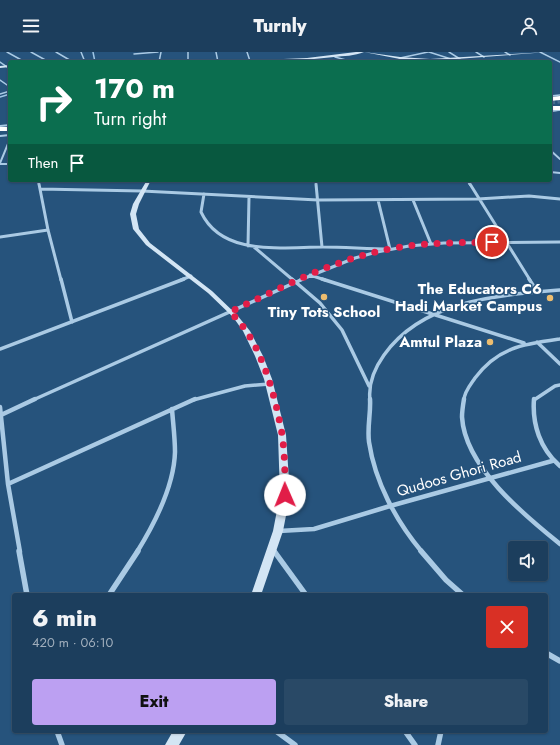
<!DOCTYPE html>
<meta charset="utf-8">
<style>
:root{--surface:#1c3e5d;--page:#294966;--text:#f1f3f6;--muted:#a0aebc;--line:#3a5772;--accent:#bca0f2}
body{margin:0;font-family:Jost,sans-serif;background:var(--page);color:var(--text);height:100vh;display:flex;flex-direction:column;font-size:15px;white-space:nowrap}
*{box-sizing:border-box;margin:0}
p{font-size:13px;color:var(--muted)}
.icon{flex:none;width:22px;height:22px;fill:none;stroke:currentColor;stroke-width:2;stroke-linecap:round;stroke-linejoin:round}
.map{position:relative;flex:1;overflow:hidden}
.side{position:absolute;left:12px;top:541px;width:536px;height:140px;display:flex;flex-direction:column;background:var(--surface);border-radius:4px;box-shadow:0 1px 3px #0004,0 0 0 1px var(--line)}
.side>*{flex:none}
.guide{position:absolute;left:8px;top:8px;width:544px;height:122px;border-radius:4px;box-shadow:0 1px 3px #0004,0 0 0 1px var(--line);background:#0b6e4f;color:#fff;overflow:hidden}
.buttons{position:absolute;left:508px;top:489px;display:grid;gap:8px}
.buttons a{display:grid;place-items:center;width:40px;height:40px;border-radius:4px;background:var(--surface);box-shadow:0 1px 3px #0004,0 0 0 1px var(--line);font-size:20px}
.pin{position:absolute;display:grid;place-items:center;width:34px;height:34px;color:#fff;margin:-17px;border:2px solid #fff;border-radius:50%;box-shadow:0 1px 4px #0007}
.me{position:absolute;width:44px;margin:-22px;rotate:359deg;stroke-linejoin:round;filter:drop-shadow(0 0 3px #0008)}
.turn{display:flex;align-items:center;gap:14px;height:84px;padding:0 20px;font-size:18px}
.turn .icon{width:52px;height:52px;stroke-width:2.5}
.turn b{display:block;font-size:28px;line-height:34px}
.then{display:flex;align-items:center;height:38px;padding:0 20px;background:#0003;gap:8px;font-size:15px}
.round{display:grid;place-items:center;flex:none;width:42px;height:42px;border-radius:4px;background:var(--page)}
.overview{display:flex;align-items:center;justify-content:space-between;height:68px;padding:0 20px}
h1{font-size:24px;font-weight:800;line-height:30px}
.action{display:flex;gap:8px;margin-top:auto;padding:8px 20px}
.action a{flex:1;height:46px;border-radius:4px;background:var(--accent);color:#111;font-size:16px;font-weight:800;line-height:46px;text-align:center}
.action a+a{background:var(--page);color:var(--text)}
header{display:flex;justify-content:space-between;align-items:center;height:52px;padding:0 20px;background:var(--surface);font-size:18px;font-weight:800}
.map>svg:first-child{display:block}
</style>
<header><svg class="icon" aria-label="menu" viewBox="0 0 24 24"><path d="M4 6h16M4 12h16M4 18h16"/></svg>Turnly<svg class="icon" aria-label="person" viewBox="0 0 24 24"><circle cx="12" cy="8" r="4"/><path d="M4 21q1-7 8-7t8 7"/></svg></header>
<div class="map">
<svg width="560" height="693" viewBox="0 0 560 693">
<rect width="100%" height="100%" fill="#26537c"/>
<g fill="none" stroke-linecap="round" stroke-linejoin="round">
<!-- stream -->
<path stroke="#9fc6e5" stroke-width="1.5" d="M93,0L95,10
M0,45L10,42"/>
<!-- highway-tunnel -->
<path stroke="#476d90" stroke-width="5" stroke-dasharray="5 2.5" stroke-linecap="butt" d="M550,50L560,49"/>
<!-- street-far5 -->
<path stroke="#aacae4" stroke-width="1.5" d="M7,0L25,10
M31,0L49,10
M56,0L73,10
M81,0L85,10
M188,0V10
M216,0L218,10
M247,0L250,9
M429,0L451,7
M449,0L460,7
M476,0L484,5
M505,0L510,3
M540,0L560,10
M134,2L158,0
M335,5L353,10
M306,7L311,10
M0,10L10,17
M159,10L161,0
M397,10L400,6L428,0
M0,28L10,35
M0,42L10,39
M550,44L560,43
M550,59L560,58"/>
<!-- street-far4 -->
<path stroke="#aacae4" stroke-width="2" d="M550,59L559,58
M0,74L10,73
M0,84L10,83
M550,98L560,107
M0,111L10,87
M0,112H10
M550,120L560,121
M38,128L39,133
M316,128V133
M467,128L470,133"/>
<!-- street-far3 -->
<path stroke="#aacae4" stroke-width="3" d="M39,132L48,178L61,228
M316,132L322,195
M470,132L530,228
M40,137L142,139L318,148L478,147L529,144L560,147
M204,142L201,160C222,205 282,195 323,195C345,195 368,197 390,197L378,148
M413,148L431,192
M0,185L48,178
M248,194L249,145
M254,195L293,228
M310,223L325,228
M181,228L191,224
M300,228L355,206L377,200L409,194L444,191L560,190"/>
<!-- street-far2 -->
<path stroke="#aacae4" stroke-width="3.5" d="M61,227L72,270
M292,227L320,251L342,278L369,334
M322,227L524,291
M529,227L537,239
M537,290L560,312
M0,297L184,227
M33,348L303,227
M193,348L245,334L269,332
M370,348C368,331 374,317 384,303C423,248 498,243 560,238
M464,348C464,340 471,332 475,326C498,295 524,292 560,287
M534,348L555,334L560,333"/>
<!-- street-far1 -->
<path stroke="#aacae4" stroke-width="4.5" d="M370,347C371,361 367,375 369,390C375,430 396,469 422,500
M464,347C463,353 462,359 462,365C465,415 524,463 560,492
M534,347C532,372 540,397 560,414
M0,355L8,432L20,500
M1,363L35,347
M8,432L195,347
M279,479L314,477L390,454L552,409
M272,496L275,500
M137,500C155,471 174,435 175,400C175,386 173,371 172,357"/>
<!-- street -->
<path stroke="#aacae4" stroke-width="5.5" d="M19,499L27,543
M274,499L306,543
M421,499L446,528L463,543
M109,543L138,499
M546,601L560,609
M57,679L62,693
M276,679L295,693
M405,679L415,693
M438,693L441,679"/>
<!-- secondary -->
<path fill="#d3e5f4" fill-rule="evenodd" d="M356,0H364C355,4 343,4 334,5C294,10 254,10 214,10L307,6Z
M364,0L400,5L430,7L548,0L430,9L400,7Z
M10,13V15L0,16V14Z
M147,128H151L139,152L136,162L139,177L150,191L212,239L237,263L250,279L263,304L272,327L286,383L290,443L283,479L261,543H251L273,479L280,443L278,383L264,327L255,304L243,279L233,265L208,241L146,193L133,177L130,162L133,152Z
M173,679H187L179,693H165Z"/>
<!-- highway -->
<path fill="#fff" fill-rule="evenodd" d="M560,44V48L550,49V45Z
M550,54H560V58H550Z
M0,75H10V79H0Z"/>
</g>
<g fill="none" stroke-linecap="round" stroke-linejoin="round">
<!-- route -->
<path stroke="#e11d48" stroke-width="7" stroke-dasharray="0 12.6" d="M285,443C285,423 285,402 282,382C275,343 261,288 230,260C285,234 340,204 401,195C431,190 462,191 492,190"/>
</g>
<!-- markers -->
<g fill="#edbd6f" stroke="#26537c" stroke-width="1.5">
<circle cx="324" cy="245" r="4"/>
<circle cx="550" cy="246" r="4"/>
<circle cx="490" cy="290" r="4"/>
</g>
<g text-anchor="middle" stroke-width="3" stroke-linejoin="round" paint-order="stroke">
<!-- poi labels -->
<g font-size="15" font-weight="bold" fill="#fff" stroke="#26537c" text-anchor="end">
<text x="542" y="242">The Educators C6<tspan x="542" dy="17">Hadi Market Campus</tspan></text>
<text x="324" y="265" text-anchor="middle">Tiny Tots School</text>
<text x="482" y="295">Amtul Plaza</text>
</g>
<!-- street labels -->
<g font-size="15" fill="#fff" stroke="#26537c">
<text transform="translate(459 422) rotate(-16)" y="5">Qudoos Ghori Road</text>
</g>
</g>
</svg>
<div class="buttons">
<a><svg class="icon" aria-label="sound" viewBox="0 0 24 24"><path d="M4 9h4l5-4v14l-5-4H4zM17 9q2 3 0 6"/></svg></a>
</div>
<div class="pin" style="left:492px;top:190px;background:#d93025"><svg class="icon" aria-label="arrive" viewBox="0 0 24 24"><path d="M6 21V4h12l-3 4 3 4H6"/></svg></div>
<svg class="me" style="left:285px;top:443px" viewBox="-20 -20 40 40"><circle r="19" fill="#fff"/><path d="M0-13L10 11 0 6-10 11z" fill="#e11d48"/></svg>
<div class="guide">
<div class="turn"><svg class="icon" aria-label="right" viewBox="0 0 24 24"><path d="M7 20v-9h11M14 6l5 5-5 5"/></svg><div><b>170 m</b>Turn right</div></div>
<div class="then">Then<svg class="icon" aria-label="arrive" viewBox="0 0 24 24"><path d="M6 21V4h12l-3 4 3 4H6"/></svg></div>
</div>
<section class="side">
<div class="overview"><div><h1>6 min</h1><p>420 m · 06:10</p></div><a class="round" style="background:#d93025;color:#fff"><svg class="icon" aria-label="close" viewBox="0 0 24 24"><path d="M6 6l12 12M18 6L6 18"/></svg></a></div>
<div class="action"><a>Exit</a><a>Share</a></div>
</section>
</div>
